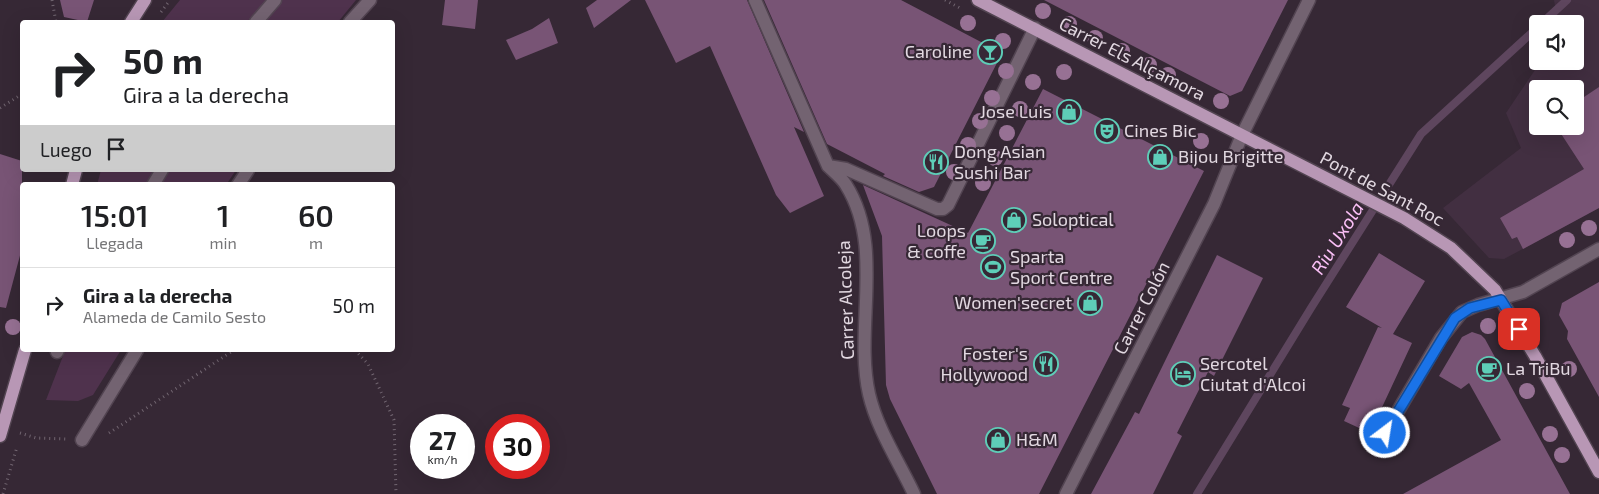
<!DOCTYPE html>
<html lang="es">
<meta charset="utf-8">
<style>
:root{--surface:#fff;--page:#f6f6f6;--text:#202124;--muted:#757577;--line:#e0e0e0}
body{margin:0;font-family:"Exo 2",sans-serif;background:var(--page);color:var(--text);height:100vh;display:flex;flex-direction:column;font-size:19px;white-space:nowrap}
*{box-sizing:border-box;margin:0}
p{font-size:16px;color:var(--muted)}
.icon{flex:none;width:28px;height:28px;fill:none;stroke:currentColor;stroke-width:2;stroke-linecap:round;stroke-linejoin:round}
.map{position:relative;flex:1;overflow:hidden}
.details{position:absolute;left:20px;top:182px;width:375px;height:170px;display:flex;flex-direction:column;background:var(--surface);border-radius:5px;box-shadow:0 5px 20px #0002}
.details>*{flex:none}
.banner{position:absolute;left:20px;top:20px;width:375px;height:152px;border-radius:5px;box-shadow:0 5px 20px #0002;background:#fff;color:var(--text);overflow:hidden}
.buttons{position:absolute;left:1529px;top:15px;display:grid;gap:10px}
.buttons a{display:grid;place-items:center;width:55px;height:55px;border-radius:5px;background:var(--surface);box-shadow:0 5px 20px #0002;font-size:25px}
.speed{position:absolute;left:410px;top:414px;display:flex;gap:10px;font-size:25px;font-weight:700;text-align:center}
.speed>*{display:grid;place-content:center;width:65px;height:65px;border-radius:50%;background:var(--surface);box-shadow:0 5px 20px #0002;line-height:1}
.speed small{font-size:12px;font-weight:400}
.speed .limit{border:8px solid #d22;background:#fff;color:#111}
.pin{position:absolute;display:grid;place-items:center;width:42px;height:42px;color:#fff;margin:-21px;border-radius:10px;box-shadow:0 2px 8px #0006}
.me{position:absolute;width:55px;margin:-28px;rotate:31deg;stroke-linejoin:round;filter:drop-shadow(0 0 4px #0008)}
.turn{display:flex;align-items:center;gap:18px;height:105px;padding:0 20px;font-size:22px}
.turn .icon{width:65px;height:65px;stroke-width:2.5}
.turn b{display:block;font-size:35px;line-height:42px}
.then{display:flex;align-items:center;height:48px;padding:0 20px;background:#0003;gap:10px;font-size:19px}
.eta{display:flex;justify-content:space-evenly;align-items:center;height:85px;text-align:center}
.eta b{font-size:30px;font-weight:600;line-height:35px}
ul{padding:0;list-style:none}
li{display:flex;align-items:center;gap:15px;height:75px;padding:0 20px;border-top:1px solid var(--line)}
li div{flex:1}
li b{display:block;font-size:19px}
li em{font-style:normal}
.map>svg:first-child{display:block}
</style>
<div class="map">
<svg width="1599" height="494" viewBox="0 0 1599 494">
<rect width="100%" height="100%" fill="#362835"/>
<!-- built -->
<path fill="#422f41" fill-rule="evenodd" d="M1554,0H1599V208L1504,259L1489,258L1443,208L1521,148L1506,113L1541,61H1575V24H1558ZM1538,89H1575V126H1538Z"/>
<!-- green -->
<path fill="#4f324d" d="M180,0H356L338,22H162Z
M101,170H236L226,185H97Z
M53,350H121L93,395L78,401L46,400L63,356Z"/>
<g fill="none" stroke-linecap="round" stroke-linejoin="round">
<!-- stream -->
<path stroke="#5e465e" stroke-width="8" d="M1541,24L1567,0
M1197,494L1311,308L1421,134L1538,27"/>
</g>
<!-- building -->
<path fill="#785475" d="M60,0H94L87,22L64,17Z
M445,0H478L475,29L442,25Z
M597,0H631L594,28L586,8Z
M645,0H747L804,132L794,127L824,196L790,213L776,195L710,46L676,63Z
M764,0H901L1002,53L934,187L919,192L883,176L885,174L827,144Z
M1044,0H1288L1242,91L1230,96Z
M549,18L558,43L516,60L506,40L532,29Z
M1599,87V208L1523,249L1517,237L1512,239L1500,218L1584,169L1556,126H1575V103Z
M1043,89L1204,171L1039,494H937L890,399L886,385L882,236L863,185L968,233Z
M0,154L22,161V248L6,308L0,307Z
M1379,253L1425,281L1393,334L1412,343L1370,433L1344,421L1350,408L1342,405L1378,327L1382,328L1346,307Z
M1217,255L1263,278L1214,376L1208,372L1177,433L1182,436L1153,494H1091L1135,412L1139,414Z
M1599,282V397L1567,339L1568,331L1559,315L1562,303Z
M1472,332L1481,335L1485,339L1570,494H1403L1501,440L1469,383L1461,389L1439,376L1462,337Z"/>
<g fill="none" stroke-linecap="round" stroke-linejoin="round">
<defs>
<path id="street" d="M755,0L828,166C834,172 842,178 846,185C885,247 854,327 869,394C877,429 899,462 914,494
M256,22L275,0
M350,22L370,0
M828,166L846,169L937,209H943L948,205L1035,28
M153,185L162,170
M238,185L248,170
M57,352L58,350
M1385,433L1441,338L1462,312L1478,305L1523,292L1599,249
M82,440L137,350
M1066,494L1214,204L1242,135L1309,0"/>
<path id="primary" d="M978,0L1404,218L1451,248L1495,290L1535,356L1599,472
M131,22L145,0
M72,185L76,170
M0,436L25,350"/>
</defs>
<!-- street casing -->
<use href="#street" stroke="#524451" stroke-width="15"/>
<!-- primary casing -->
<use href="#primary" stroke="#524451" stroke-width="15"/>
<!-- path -->
<path stroke="#726671" stroke-width="3" stroke-dasharray="1 4" stroke-linecap="butt" d="M52,0L56,22
M945,0L960,8
M161,12L170,0
M0,108L22,94
M355,350L368,364L394,420L396,494
M20,433L36,438L66,439
M109,433L234,350
M3,494L17,447"/>
<!-- street -->
<use href="#street" stroke="#736371" stroke-width="12"/>
<!-- primary -->
<use href="#primary" stroke="#b897b5" stroke-width="12"/>
</g>
<!-- trees -->
<g fill="#977194">
<circle cx="1043" cy="11" r="8"/>
<circle cx="968" cy="23" r="8"/>
<circle cx="1069" cy="24" r="8"/>
<circle cx="1095" cy="38" r="8"/>
<circle cx="1003" cy="41" r="8"/>
<circle cx="1122" cy="51" r="8"/>
<circle cx="1149" cy="65" r="8"/>
<circle cx="1006" cy="71" r="8"/>
<circle cx="1064" cy="72" r="8"/>
<circle cx="1168" cy="75" r="8"/>
<circle cx="1033" cy="82" r="8"/>
<circle cx="992" cy="98" r="8"/>
<circle cx="1221" cy="101" r="8"/>
<circle cx="1020" cy="109" r="8"/>
<circle cx="980" cy="121" r="8"/>
<circle cx="1007" cy="133" r="8"/>
<circle cx="1201" cy="141" r="8"/>
<circle cx="968" cy="145" r="8"/>
<circle cx="995" cy="158" r="8"/>
<circle cx="954" cy="172" r="8"/>
<circle cx="983" cy="183" r="8"/>
<circle cx="1589" cy="228" r="8"/>
<circle cx="1567" cy="240" r="8"/>
<circle cx="1488" cy="326" r="8"/>
<circle cx="13" cy="327" r="8"/>
<circle cx="1569" cy="369" r="8"/>
<circle cx="1527" cy="391" r="8"/>
<circle cx="1550" cy="434" r="8"/>
<circle cx="1562" cy="455" r="8"/>
</g>
<g fill="none" stroke-linecap="round" stroke-linejoin="round">
<defs>
<path id="route" d="M1385,433L1455,318L1470,308L1501,300L1519,329"/>
</defs>
<!-- route casing -->
<use href="#route" stroke="#114b97" stroke-width="12"/>
<!-- route -->
<use href="#route" stroke="#1a73e8" stroke-width="9"/>
</g>
<!-- icons -->
<defs>
<symbol id="bar-ring" viewBox="-11 -11 22 22"><circle r="9.5" fill="#362835" stroke="#5eceb8" stroke-width="1.5"/><path d="M-6-5H6L.8 .8V4.5H3.5V6h-7V4.5H-.8V.8Z" fill="#5eceb8"/></symbol>
<symbol id="shop-ring" viewBox="-11 -11 22 22"><circle r="9.5" fill="#362835" stroke="#5eceb8" stroke-width="1.5"/><path d="M-5-2.5h2.3a2.7 3.5 0 0 1 5.4 0H5L5.5 6h-11ZM-1.5-2.5h3a1.5 2.3 0 0 0-3 0Z" fill="#5eceb8"/></symbol>
<symbol id="theatre-ring" viewBox="-11 -11 22 22"><circle r="9.5" fill="#362835" stroke="#5eceb8" stroke-width="1.5"/><path d="M-5-5.5Q0-4 5-5.5V0Q5 5 0 6Q-5 5-5 0ZM-3.3-2.5H-1v1.5H-3.3ZM1-2.5H3.3v1.5H1ZM-2.8 1Q0 5.5 2.8 1Z" fill="#5eceb8"/></symbol>
<symbol id="restaurant-ring" viewBox="-11 -11 22 22"><circle r="9.5" fill="#362835" stroke="#5eceb8" stroke-width="1.5"/><path d="M-5-6h1v4h1v-4h1v4h1v-4h1v5L-1.5 .5V6h-2V.5L-5-1ZM5-6V6H3V1.5H1.5Q1.5-4 5-6Z" fill="#5eceb8"/></symbol>
<symbol id="cafe-ring" viewBox="-11 -11 22 22"><circle r="9.5" fill="#362835" stroke="#5eceb8" stroke-width="1.5"/><path d="M-5.5-4.5H6V0H3Q3 3.5 0 3.5H-2.5Q-5.5 3.5-5.5 0ZM3-3.2v2h1.7v-2ZM-6 4.5H4V6H-6Z" fill="#5eceb8"/></symbol>
<symbol id="stadium-ring" viewBox="-11 -11 22 22"><circle r="9.5" fill="#362835" stroke="#5eceb8" stroke-width="1.5"/><path d="M0-5a6.5 5 0 1 0 0 10a6.5 5 0 1 0 0-10ZM-3.5-1.8h7v3.6h-7Z" fill="#5eceb8"/></symbol>
<symbol id="hotel-ring" viewBox="-11 -11 22 22"><circle r="9.5" fill="#362835" stroke="#5eceb8" stroke-width="1.5"/><path d="M-6-4.5h1.5V1H6V5H4.5V3h-9V5H-6ZM-4 0a1.8 1.8 0 1 1 3.6 0ZM.5 0V-2.5h3Q6-2.5 6 0Z" fill="#5eceb8"/></symbol>
</defs>
<g fill-rule="evenodd">
<use href="#bar-ring" x="976" y="38" width="28" height="28"/>
<use href="#shop-ring" x="1055" y="98" width="28" height="28"/>
<use href="#theatre-ring" x="1093" y="117" width="28" height="28"/>
<use href="#shop-ring" x="1146" y="143" width="28" height="28"/>
<use href="#restaurant-ring" x="922" y="148" width="28" height="28"/>
<use href="#shop-ring" x="1000" y="206" width="28" height="28"/>
<use href="#cafe-ring" x="969" y="227" width="28" height="28"/>
<use href="#stadium-ring" x="979" y="253" width="28" height="28"/>
<use href="#shop-ring" x="1076" y="289" width="28" height="28"/>
<use href="#restaurant-ring" x="1032" y="350" width="28" height="28"/>
<use href="#cafe-ring" x="1475" y="355" width="28" height="28"/>
<use href="#hotel-ring" x="1169" y="360" width="28" height="28"/>
<use href="#shop-ring" x="984" y="426" width="28" height="28"/>
</g>
<g text-anchor="middle" stroke-width="4.5" stroke-linejoin="round" paint-order="stroke">
<!-- poi labels -->
<g font-size="18" fill="#e2d8e1" stroke="#362835" text-anchor="start">
<text x="972" y="58" text-anchor="end">Caroline</text>
<text x="1052" y="118" text-anchor="end">Jose Luis</text>
<text x="1124" y="137">Cines Bic</text>
<text x="954" y="158">Dong Asian<tspan x="954" dy="21">Sushi Bar</tspan></text>
<text x="1178" y="163">Bijou Brigitte</text>
<text x="1032" y="226">Soloptical</text>
<text x="966" y="237" text-anchor="end">Loops<tspan x="966" dy="21">&amp; coffe</tspan></text>
<text x="1010" y="263">Sparta<tspan x="1010" dy="21">Sport Centre</tspan></text>
<text x="1072" y="309" text-anchor="end">Women'secret</text>
<text x="1028" y="360" text-anchor="end">Foster's<tspan x="1028" dy="21">Hollywood</tspan></text>
<text x="1200" y="370">Sercotel<tspan x="1200" dy="21">Ciutat d'Alcoi</tspan></text>
<text x="1506" y="375">La TriBu</text>
<text x="1016" y="446">H&amp;M</text>
</g>
<!-- street labels -->
<g font-size="18" fill="#e2d8e1" stroke="#362835">
<text transform="translate(1132 59) rotate(27)" y="6">Carrer Els Alçamora</text>
<text transform="translate(1382 189) rotate(28)" y="6">Pont de Sant Roc</text>
<text transform="translate(846 300) rotate(-92)" y="6">Carrer Alcoleja</text>
<text transform="translate(1142 308) rotate(-63)" y="6">Carrer Colón</text>
</g>
<!-- water labels -->
<g font-size="19" font-style="italic" fill="#fbc0f7" stroke="#362835">
<text transform="translate(1337 238) rotate(-58)" y="7">Riu Uxola</text>
</g>
</g>
</svg>
<div class="buttons">
<a><svg class="icon" aria-label="sound" viewBox="0 0 24 24"><path d="M4 9h4l5-4v14l-5-4H4zM17 9q2 3 0 6"/></svg></a>
<a><svg class="icon" aria-label="search" viewBox="0 0 24 24"><circle cx="10" cy="10" r="6"/><path d="M15 15l6 6"/></svg></a>
</div>
<div class="speed"><div>27<small>km/h</small></div><div class="limit">30</div></div>
<div class="pin" style="left:1519px;top:329px;background:#d93025"><svg class="icon" aria-label="arrive" viewBox="0 0 24 24"><path d="M6 21V4h12l-3 4 3 4H6"/></svg></div>
<svg class="me" style="left:1385px;top:433px" viewBox="-20 -20 40 40"><circle r="17" fill="#1a73e8" stroke="#fff" stroke-width="3"/><path d="M0-11L8 9 0 5-8 9z" fill="#fff"/></svg>
<div class="banner">
<div class="turn"><svg class="icon" aria-label="right" viewBox="0 0 24 24"><path d="M7 20v-9h11M14 6l5 5-5 5"/></svg><div><b>50 m</b>Gira a la derecha</div></div>
<div class="then">Luego<svg class="icon" aria-label="arrive" viewBox="0 0 24 24"><path d="M6 21V4h12l-3 4 3 4H6"/></svg></div>
</div>
<section class="details">
<div class="eta">
<div><b>15:01</b><p>Llegada</p></div>
<div><b>1</b><p>min</p></div>
<div><b>60</b><p>m</p></div>
</div>
<ul>
<li><svg class="icon" aria-label="right" viewBox="0 0 24 24"><path d="M7 20v-9h11M14 6l5 5-5 5"/></svg><div><b>Gira a la derecha</b><p>Alameda de Camilo Sesto</p></div><em>50 m</em></li>
</ul>
</section>
</div>
